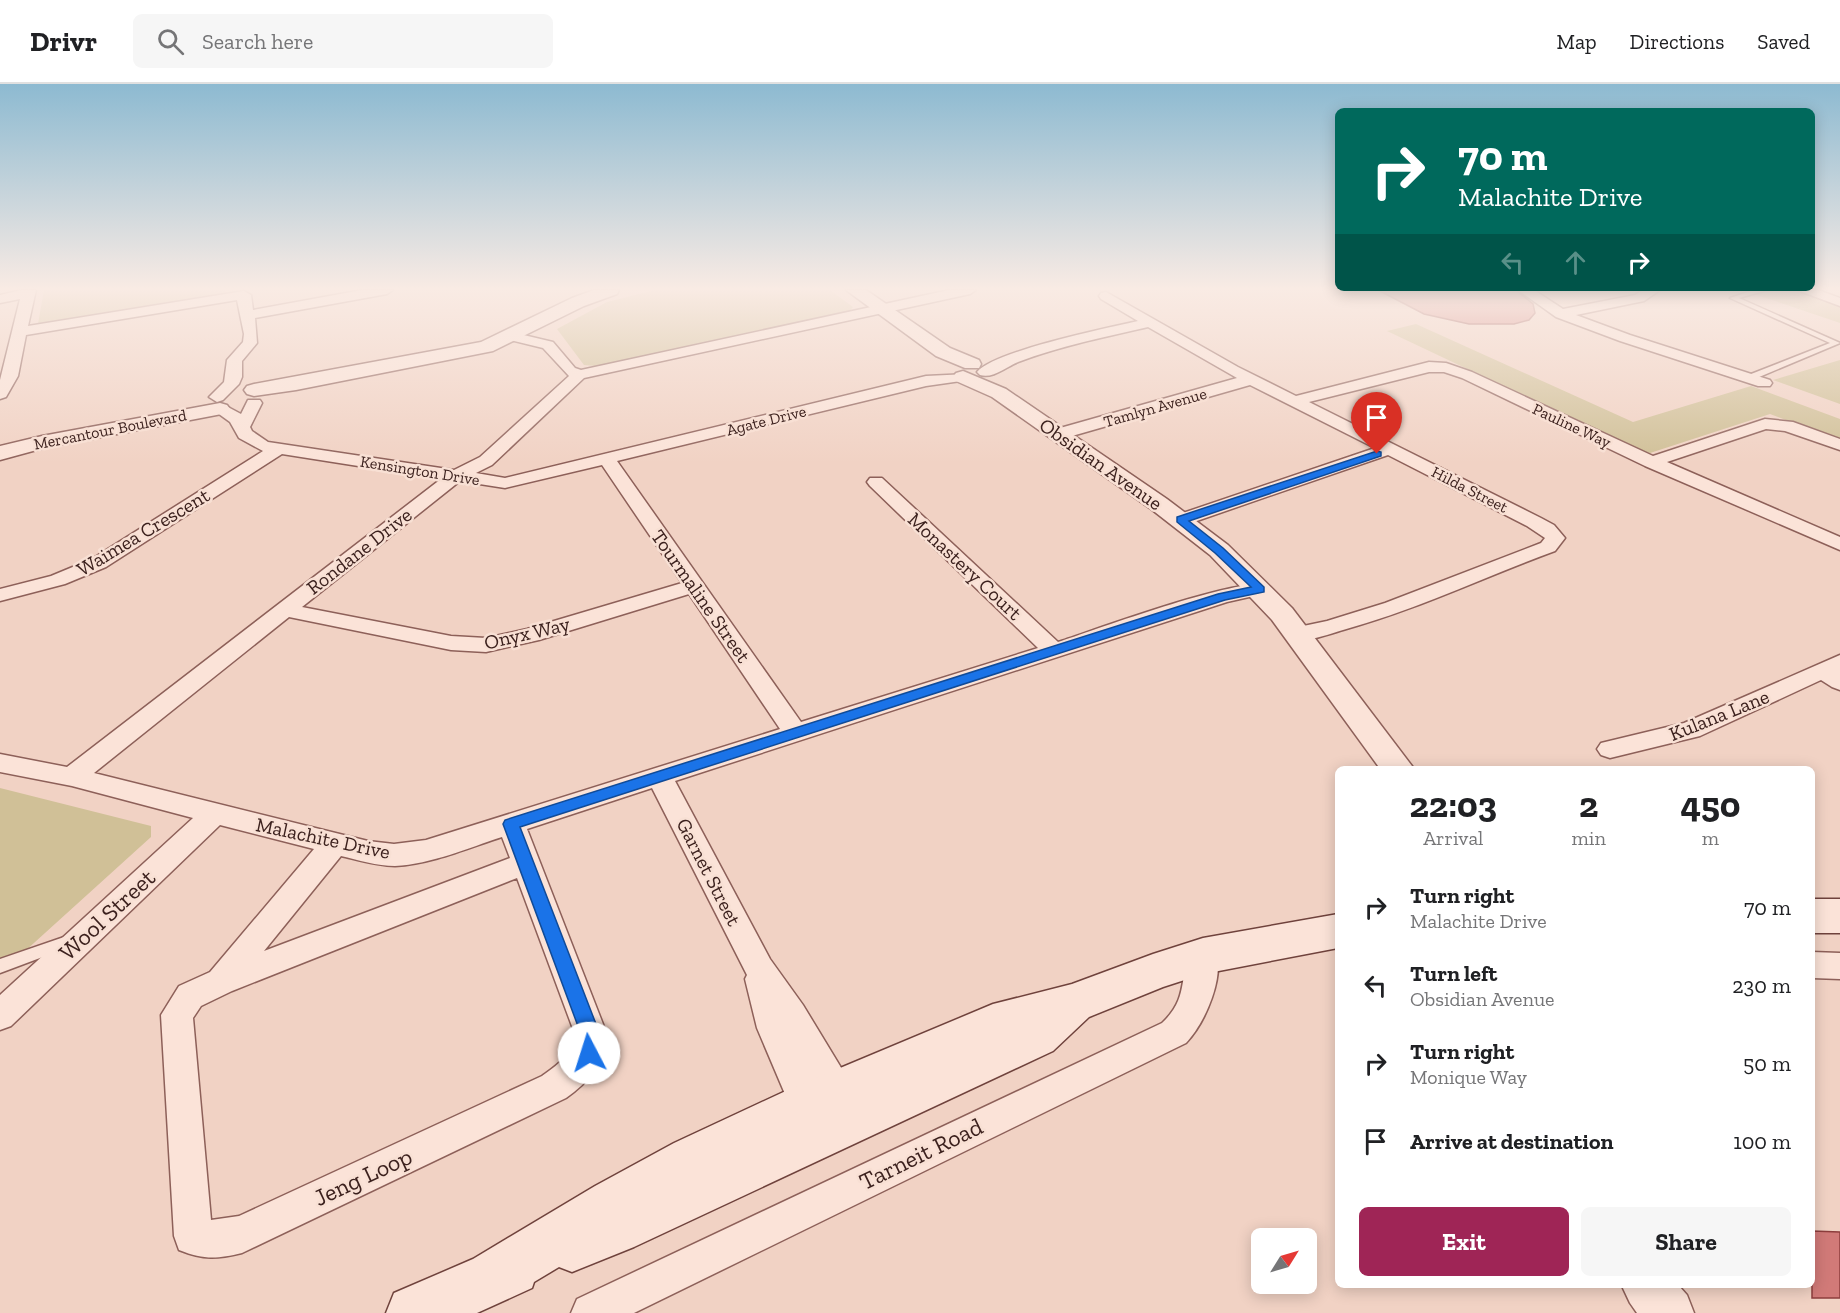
<!DOCTYPE html>
<style>
:root{--surface:#fff;--page:#f6f6f6;--text:#202124;--muted:#757577;--line:#e0e0e0;--accent:#9f2556}
body{margin:0;font-family:"Zilla Slab",serif;background:var(--page);color:var(--text);height:100vh;display:flex;flex-direction:column;font-size:22px;white-space:nowrap}
*{box-sizing:border-box;margin:0}
p{font-size:20px;color:var(--muted)}
.icon{flex:none;width:33px;height:33px;fill:none;stroke:currentColor;stroke-width:2;stroke-linecap:round;stroke-linejoin:round}
.map{position:relative;flex:1;overflow:hidden}
.side{position:absolute;left:1335px;top:682px;width:480px;height:522px;display:flex;flex-direction:column;background:var(--surface);border-radius:9px;box-shadow:0 3px 15px #0003}
.side>*{flex:none}
.top-card{position:absolute;left:1335px;top:24px;width:480px;height:183px;border-radius:9px;box-shadow:0 3px 15px #0003;background:#00695c;color:#fff;overflow:hidden}
.needle{width:39px;rotate:53deg}
.controls{position:absolute;left:1251px;top:1144px;display:grid;gap:12px}
.controls a{display:grid;place-items:center;width:66px;height:66px;border-radius:9px;background:var(--surface);box-shadow:0 3px 15px #0003;font-size:30px}
.pin{position:absolute;display:grid;place-items:center;width:51px;height:51px;color:#fff;margin:-62px -26px;border-radius:50% 50% 50% 0;rotate:-45deg;box-shadow:0 0 6px #0007}
.pin .icon{rotate:45deg}
.me{position:absolute;width:66px;margin:-33px;rotate:355deg;stroke-linejoin:round;filter:drop-shadow(0 0 4px #0008)}
.turn{display:flex;align-items:center;gap:21px;height:126px;padding:0 24px;font-size:27px}
.turn .icon{width:78px;height:78px;stroke-width:2.5}
.turn b{display:block;font-size:42px;line-height:51px}
.lanes{display:flex;align-items:center;height:57px;padding:0 24px;background:#0003;justify-content:center;gap:30px;direction:ltr}
.lanes .off{opacity:.35}
.eta{display:flex;justify-content:space-evenly;align-items:center;height:102px;text-align:center}
.eta b{font-size:36px;font-weight:700;line-height:42px}
.cta{display:flex;gap:12px;margin-top:auto;padding:12px 24px}
.cta a{flex:1;height:69px;border-radius:9px;background:var(--accent);color:#fff;font-size:24px;font-weight:700;line-height:69px;text-align:center}
.cta a+a{background:var(--page);color:var(--text)}
ul{padding:0;list-style:none}
li{display:flex;align-items:center;gap:18px;height:78px;padding:0 24px}
li div{flex:1}
li b{display:block;font-size:22px}
li em{font-style:normal}
header{display:flex;align-items:center;gap:36px;box-sizing:border-box;height:84px;padding:0 30px;background:var(--surface);border-bottom:2px solid var(--line)}
header strong{font-size:28px}
nav{display:flex;gap:33px;margin-inline-start:auto;font-size:21px}
.search{width:420px;height:54px;background:var(--page);display:flex;align-items:center;gap:15px;box-sizing:border-box;padding:0 21px;border-radius:9px;color:var(--muted);font-size:22px}
.map>svg:first-child{display:block}
</style>
<header>
<strong>Drivr</strong>
<div class="search"><svg class="icon" aria-label="search" viewBox="0 0 24 24"><circle cx="10" cy="10" r="6"/><path d="M15 15l6 6"/></svg>Search here</div>
<nav><a>Map</a><a>Directions</a><a>Saved</a></nav>
</header>
<div class="map">
<svg width="1840" height="1229" viewBox="0 0 1840 1229">
<rect width="100%" height="100%" fill="#f1d2c4"/>
<!-- green -->
<path fill="#d0c097" d="M44,206H224L225,209L218,212L45,240H38Z
M655,206H830L853,223L849,228L596,282L584,281L557,245L607,218Z
M1742,206H1794L1840,221V239Z
M1416,240L1633,338L1751,302L1840,335V357L1770,330L1650,369L1641,367L1387,247Z
M1840,276V320L1773,296Z
M0,704L151,742V753L24,868L0,876Z"/>
<!-- building -->
<path fill="#d17a78" stroke="#8d3e3d" stroke-width="1.5" d="M1378,206H1516L1533,220L1535,229L1529,236L1514,240H1469L1424,230Z
M1812,1147L1840,1148V1214H1812Z"/>
<g fill="none" stroke-linecap="round" stroke-linejoin="round">
<defs>
<path id="service" d="M1754,206H1767L1739,214L1840,259L1752,296H1746V292L1830,259L1730,214Z
M67,852L72,854L75,858L72,862L0,889V875Z"/>
<path id="minor" d="M22,206H36L28,242L244,207L251,211L253,226L362,206H393L387,210L255,234L257,259L242,277V293L239,300L223,316L217,318L209,313L224,298L227,276L243,258L244,250L237,216L26,251L18,292L6,313L0,315V296L20,215L0,219V211Z
M949,206H976L970,210L584,294L492,381L476,389L505,394L926,292L968,290L971,293L968,296L926,302L617,377L801,638L1038,564L870,402L867,398L870,394H882L1058,558C1095,546 1238,493 1267,501L1271,505L1267,509L1227,518L675,697L770,875L803,921L854,1005L859,1017L854,1029L842,1033L830,1029L819,1009L828,1031L823,1043L811,1048L799,1043L757,944L745,895L747,891L652,704L527,745L608,953C602,981 589,998 566,1014L242,1169C217,1175 204,1176 179,1166L174,1152L161,931L179,902L210,888L314,765L220,741L11,942L0,946V911L193,734L72,702L0,688V670L67,683L441,395L282,370L106,483L65,500L0,517V505L51,492L92,475L263,367L239,354L230,338L212,325L214,322H226L241,330L248,316H260L262,319L250,343L252,347L268,358L454,386L480,373L569,292L543,264L506,255L504,252L506,249L511,248L553,258L575,284L581,286ZM602,381L682,499L527,545L486,554L451,552L302,523L460,397L505,404ZM689,510L780,645L426,756L394,760L368,757L94,689L289,533L451,566L486,568L539,556ZM502,753L510,774L264,867L341,772C358,776 377,782 395,782C432,780 468,764 502,753ZM517,794L576,953C571,972 557,981 542,992L239,1132L211,1136L193,934L201,922L232,907Z
M1518,206H1534L1563,225L1635,211L1643,206H1660L1644,217L1576,231L1630,251L1770,296L1772,299L1770,302H1758L1620,257L1556,233Z
M1797,206H1818L1840,214V222Z
M1106,208L1238,283L1296,312L1429,278L1446,279L1472,288L1653,372L1765,335L1793,338L1840,355V366L1785,347L1766,345L1667,378L1840,453V466L1645,382L1462,294L1444,288H1429L1309,318L1541,434L1554,441L1565,454L1555,467C1484,493 1416,526 1343,546C1327,551 1305,559 1289,555L1286,550L1289,545L1327,537L1385,519L1541,459L1545,454L1527,442L1388,371L1188,440H1174L1171,436L1174,432L1375,364L1250,301L1065,354H1053L1050,350L1053,346L1237,294L1148,243C1105,253 1060,262 1018,278C1006,283 993,295 980,291L977,288C995,267 1107,244 1138,237L1101,215L1099,212L1101,209Z
M1840,571V606L1832,603L1821,596L1700,652L1610,674L1601,671L1597,665L1601,659L1684,639Z
M1203,859L1214,863C1227,890 1205,939 1186,959L634,1229H571L577,1215L1162,939C1190,913 1178,892 1192,863Z
M1812,868L1840,869V895L1812,894Z"/>
<path id="tertiary" d="M594,206H619L617,210L584,222L493,267L296,306L254,312L247,310L244,306L247,302L254,300L481,258L572,214Z
M846,206H866L950,264L979,276L981,280L979,284H965L936,272Z
M963,287L1006,305L1167,415L1228,461L1292,524L1415,686H1381L1272,536L1210,471L1151,425L992,313L956,297L953,293L956,289Z
M220,319L227,321L230,325L227,329L44,364L0,376V362L42,352Z
M1622,1202H1679L1687,1211L1694,1229H1637L1630,1219Z"/>
<path id="secondary" d="M1812,815H1840V849H1812Z
M1338,830V864L1203,890L1163,903L1089,933L1053,967L634,1163L572,1188L559,1183L534,1198L532,1204L477,1229H386L394,1209L473,1175L595,1102L674,1059L790,1005L993,920L1072,900L1153,870L1203,854Z"/>
</defs>
<!-- service casing -->
<use href="#service" stroke="#8d6059" stroke-width="3"/>
<!-- minor casing -->
<use href="#minor" stroke="#8d6059" stroke-width="3"/>
<!-- tertiary casing -->
<use href="#tertiary" stroke="#8d6059" stroke-width="3"/>
<!-- secondary casing -->
<use href="#secondary" stroke="#6f423c" stroke-width="3"/>
<!-- service -->
<use href="#service" fill="#fbe3d8" fill-rule="evenodd"/>
<!-- minor -->
<use href="#minor" fill="#fbe3d8" fill-rule="evenodd"/>
<!-- tertiary -->
<use href="#tertiary" fill="#fbe3d8" fill-rule="evenodd"/>
<!-- secondary -->
<use href="#secondary" fill="#fbe3d8" fill-rule="evenodd"/>
</g>
<!-- sky -->
<linearGradient id="sky" x2="0" y2="1"><stop stop-color="#8dbad1"/><stop offset="0.54" stop-color="#f9ebe4"/><stop offset="1" stop-color="#f9ebe4" stop-opacity="0"/></linearGradient>
<rect width="1840" height="379" fill="url(#sky)"/>
<!-- route -->
<path fill="#1a73e8" stroke="#114b97" stroke-width="1.5" d="M1377,367L1381,368V372L1189,437L1223,464L1264,503V508L1225,516L520,743L601,953L596,975L589,977L582,975L580,969L582,953L503,740L505,736L1218,510L1251,503L1215,469L1177,438V433Z"/>
<g text-anchor="middle" stroke-width="5" stroke-linejoin="round" paint-order="stroke">
<!-- far-street labels -->
<g font-size="16" fill="#3c211e" stroke="#f8e0d4">
<text transform="translate(1155 323) rotate(-16)" y="6">Tamlyn Avenue</text>
<text transform="translate(766 336) rotate(-14)" y="6">Agate Drive</text>
<text transform="translate(1572 341) rotate(25)" y="6">Pauline Way</text>
<text transform="translate(110 345) rotate(-11)" y="6">Mercantour Boulevard</text>
<text transform="translate(420 386) rotate(9)" y="6">Kensington Drive</text>
<text transform="translate(1470 405) rotate(27)" y="6">Hilda Street</text>
</g>
<!-- street labels -->
<g font-size="20" fill="#3c211e" stroke="#f8e0d4">
<text transform="translate(1101 380) rotate(35)" y="7">Obsidian Avenue</text>
<text transform="translate(143 448) rotate(-31)" y="7">Waimea Crescent</text>
<text transform="translate(359 467) rotate(-38)" y="7">Rondane Drive</text>
<text transform="translate(965 482) rotate(43)" y="7">Monastery Court</text>
<text transform="translate(701 512) rotate(55)" y="7">Tourmaline Street</text>
<text transform="translate(527 549) rotate(-13)" y="7">Onyx Way</text>
<text transform="translate(1719 631) rotate(-22)" y="7">Kulana Lane</text>
<text transform="translate(323 754) rotate(12)" y="7">Malachite Drive</text>
<text transform="translate(709 788) rotate(63)" y="7">Garnet Street</text>
</g>
<!-- near-street labels -->
<g font-size="24" fill="#3c211e" stroke="#f8e0d4">
<text transform="translate(107 831) rotate(-43)" y="8">Wool Street</text>
<text transform="translate(921 1070) rotate(-26)" y="8">Tarneit Road</text>
<text transform="translate(363 1093) rotate(-25)" y="8">Jeng Loop</text>
</g>
</g>
</svg>
<div class="controls">
<a><svg class="needle" viewBox="-14 -14 28 28"><path d="M0-13l5 13h-10z" fill="#e53935"/><path d="M0 13l5-13h-10z" fill="#757577"/></svg></a>
</div>
<div class="pin" style="left:1377px;top:370px;background:#d93025"><svg class="icon" aria-label="arrive" viewBox="0 0 24 24"><path d="M6 21V4h12l-3 4 3 4H6"/></svg></div>
<svg class="me" style="left:589px;top:969px" viewBox="-20 -20 40 40"><circle r="19" fill="#fff"/><path d="M0-13L10 11 0 6-10 11z" fill="#1a73e8"/></svg>
<div class="top-card">
<div class="turn"><svg class="icon" aria-label="right" viewBox="0 0 24 24"><path d="M7 20v-9h11M14 6l5 5-5 5"/></svg><div><b>70 m</b>Malachite Drive</div></div>
<div class="lanes"><svg class="icon off" aria-label="left" viewBox="0 0 24 24"><path d="M17 20v-9H6M10 6l-5 5 5 5"/></svg><svg class="icon off" aria-label="ahead" viewBox="0 0 24 24"><path d="M12 20V5M6 11l6-6 6 6"/></svg><svg class="icon" aria-label="right" viewBox="0 0 24 24"><path d="M7 20v-9h11M14 6l5 5-5 5"/></svg></div>
</div>
<section class="side">
<div class="eta">
<div><b>22:03</b><p>Arrival</p></div>
<div><b>2</b><p>min</p></div>
<div><b>450</b><p>m</p></div>
</div>
<ul>
<li><svg class="icon" aria-label="right" viewBox="0 0 24 24"><path d="M7 20v-9h11M14 6l5 5-5 5"/></svg><div><b>Turn right</b><p>Malachite Drive</p></div><em>70 m</em></li>
<li><svg class="icon" aria-label="left" viewBox="0 0 24 24"><path d="M17 20v-9H6M10 6l-5 5 5 5"/></svg><div><b>Turn left</b><p>Obsidian Avenue</p></div><em>230 m</em></li>
<li><svg class="icon" aria-label="right" viewBox="0 0 24 24"><path d="M7 20v-9h11M14 6l5 5-5 5"/></svg><div><b>Turn right</b><p>Monique Way</p></div><em>50 m</em></li>
<li><svg class="icon" aria-label="arrive" viewBox="0 0 24 24"><path d="M6 21V4h12l-3 4 3 4H6"/></svg><div><b>Arrive at destination</b></div><em>100 m</em></li>
</ul>
<div class="cta"><a>Exit</a><a>Share</a></div>
</section>
</div>
